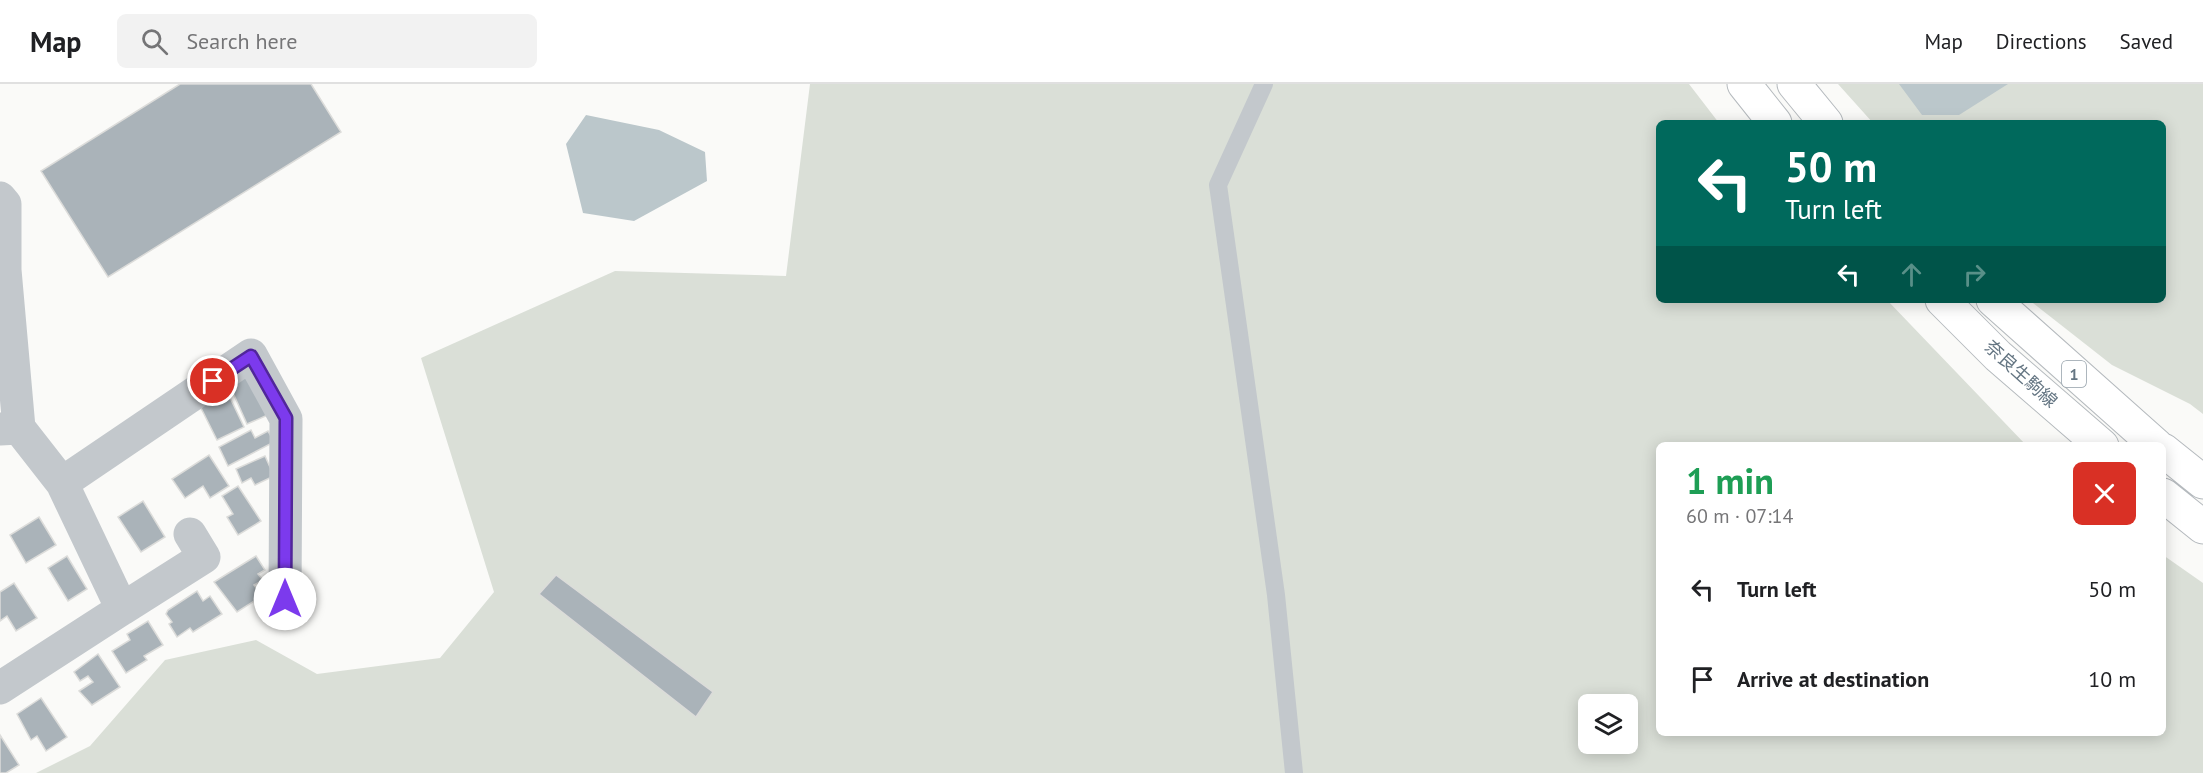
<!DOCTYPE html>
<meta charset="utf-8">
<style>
:root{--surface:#fff;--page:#f2f2f2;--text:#202124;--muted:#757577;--line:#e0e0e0}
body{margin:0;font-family:"PT Sans","Noto Sans JP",sans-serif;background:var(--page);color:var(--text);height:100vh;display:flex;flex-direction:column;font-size:22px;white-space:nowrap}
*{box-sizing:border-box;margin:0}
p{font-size:20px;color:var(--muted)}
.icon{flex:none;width:33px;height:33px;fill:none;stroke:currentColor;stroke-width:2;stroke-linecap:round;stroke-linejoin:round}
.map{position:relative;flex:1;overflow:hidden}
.details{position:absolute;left:1656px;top:358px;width:510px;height:294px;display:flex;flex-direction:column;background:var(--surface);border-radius:9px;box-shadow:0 3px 15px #0003}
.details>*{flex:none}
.guide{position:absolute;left:1656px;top:36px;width:510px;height:183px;border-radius:9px;box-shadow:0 3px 15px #0003;background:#00695c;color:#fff;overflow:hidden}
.buttons{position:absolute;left:1578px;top:610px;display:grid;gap:12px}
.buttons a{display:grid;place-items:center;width:60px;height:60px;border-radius:9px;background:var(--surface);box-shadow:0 3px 15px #0003;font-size:30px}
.pin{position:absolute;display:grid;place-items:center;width:51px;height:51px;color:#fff;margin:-26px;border:3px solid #fff;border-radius:50%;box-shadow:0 2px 6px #0007}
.me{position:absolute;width:66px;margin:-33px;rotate:0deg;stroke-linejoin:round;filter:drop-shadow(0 0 4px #0008)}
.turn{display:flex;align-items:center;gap:21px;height:126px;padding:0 30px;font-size:27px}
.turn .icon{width:78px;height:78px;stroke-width:2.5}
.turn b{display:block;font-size:42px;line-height:51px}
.lanes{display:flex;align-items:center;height:57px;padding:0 30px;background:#0003;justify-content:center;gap:30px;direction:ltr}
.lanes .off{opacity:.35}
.round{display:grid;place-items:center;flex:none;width:63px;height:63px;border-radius:9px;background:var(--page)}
.head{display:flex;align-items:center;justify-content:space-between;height:102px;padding:0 30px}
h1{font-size:36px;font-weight:700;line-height:45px;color:#1e9e55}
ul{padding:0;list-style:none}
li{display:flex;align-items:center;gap:18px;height:90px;padding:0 30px}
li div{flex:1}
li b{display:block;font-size:22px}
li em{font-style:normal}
header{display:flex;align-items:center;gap:36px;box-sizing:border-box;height:84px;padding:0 30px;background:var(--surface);border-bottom:2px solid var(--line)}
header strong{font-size:28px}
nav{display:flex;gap:33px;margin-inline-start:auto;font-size:21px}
.search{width:420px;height:54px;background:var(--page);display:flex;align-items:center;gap:15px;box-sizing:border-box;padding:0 21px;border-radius:9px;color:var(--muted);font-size:22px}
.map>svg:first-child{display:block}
</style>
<header>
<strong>Map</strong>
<div class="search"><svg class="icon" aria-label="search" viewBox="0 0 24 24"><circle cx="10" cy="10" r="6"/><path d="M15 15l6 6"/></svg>Search here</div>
<nav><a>Map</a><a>Directions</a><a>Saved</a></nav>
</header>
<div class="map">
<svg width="2203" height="689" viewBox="0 0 2203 689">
<rect width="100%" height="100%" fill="#fafaf8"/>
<!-- green -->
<path fill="#dadfd7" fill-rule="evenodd" d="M810,0H1689L1719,39H1659V216H1887L2026,361L1659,362V650H2163V471L2203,499V689H36L90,662L165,576L256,556L317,590L440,574L494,508L421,274L615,187L786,192ZM1588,621H1628V660H1588Z
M1838,0H2203V330L2190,320L2112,281L2029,216H2163V39H1873Z"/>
<!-- water -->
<path fill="#bbc7cb" d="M1899,0H2008L1959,31H1922Z
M586,31L659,46L705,68L707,97L634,137L583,129L566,60Z"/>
<!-- building -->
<path fill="#aab3b9" stroke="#dcdcda" stroke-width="1.5" d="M180,0H311L341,48L108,193L41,87Z
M252,289L270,330L247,340L229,300Z
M224,301L244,343L217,356L200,322Z
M251,346L255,354L268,347L274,358L228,382L219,363Z
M209,371L229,402L210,414L203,402L185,414L172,395Z
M265,372L274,392L255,401L251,394L242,399L236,385Z
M238,402L261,437L238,451L227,433L233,430L222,412Z
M143,417L165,453L141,468L118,433Z
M39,433L56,461L26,479L10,451Z
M67,472L87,505L68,517L48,484Z
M256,472L265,486L258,490L263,496L254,501L262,512L237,528L214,498Z
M556,491L713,608L696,633L539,510Z
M14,499L37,534L16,547L7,532L0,537V508Z
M197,507L203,517L210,512L222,530L193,548L190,544L177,553L169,540L172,538L166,530L168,526Z
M148,537L163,561L144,572L147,576L126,589L112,567L130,556L127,550Z
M98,570L120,603L92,621L79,607L93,598L88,592L80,597L74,588Z
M41,614L67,653L46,667L37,652L31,656L17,630Z
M0,651L19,681L6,689H0Z"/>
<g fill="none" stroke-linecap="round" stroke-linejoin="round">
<defs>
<path id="primary" d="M1744,0L1775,39
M1794,0L1826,39
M1942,216L1998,272L2102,362
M1993,216L2157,362
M2163,366L2203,398
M2163,411L2203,443"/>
</defs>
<!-- primary casing -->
<use href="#primary" stroke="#b5babe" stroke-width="35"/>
<!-- service -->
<path stroke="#c3c8cc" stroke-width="18" d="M1264,0L1218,101L1276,511L1294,689"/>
<!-- minor -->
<path stroke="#c3c8cc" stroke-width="33" d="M0,114L5,120V186
M0,189L5,186L19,344L0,345
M62,399L251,271L286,335L285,515
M122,525L204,473L190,450
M0,604L122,525L62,399L19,344"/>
<!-- primary -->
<use href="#primary" stroke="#fff" stroke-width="33"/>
</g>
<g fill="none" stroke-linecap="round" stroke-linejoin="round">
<defs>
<path id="route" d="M213,297L251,272L286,334L285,515"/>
</defs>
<!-- route casing -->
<use href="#route" stroke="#51269a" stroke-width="15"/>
<!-- route -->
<use href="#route" stroke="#7c3aed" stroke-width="10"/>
</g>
<g text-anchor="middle" stroke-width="6" stroke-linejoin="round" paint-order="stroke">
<!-- shield labels -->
<rect fill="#fff" stroke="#939fa8" stroke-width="1.5" x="2062" y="277" width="24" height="26" rx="4.5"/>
<g font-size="16" font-weight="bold" fill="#657683">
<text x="2074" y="296">1</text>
</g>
<!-- street labels -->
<g font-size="18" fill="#657683" stroke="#fff">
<text transform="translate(2021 290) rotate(42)" y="6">奈良生駒線</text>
</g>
</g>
</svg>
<div class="buttons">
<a><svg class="icon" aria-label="layers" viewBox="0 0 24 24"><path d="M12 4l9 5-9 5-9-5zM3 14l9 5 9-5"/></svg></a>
</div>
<div class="pin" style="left:213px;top:297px;background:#d93025"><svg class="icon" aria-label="arrive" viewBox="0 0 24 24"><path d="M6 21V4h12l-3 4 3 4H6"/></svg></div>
<svg class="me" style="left:285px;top:515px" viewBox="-20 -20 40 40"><circle r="19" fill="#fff"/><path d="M0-13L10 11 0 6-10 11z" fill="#7c3aed"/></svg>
<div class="guide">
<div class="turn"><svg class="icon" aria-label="left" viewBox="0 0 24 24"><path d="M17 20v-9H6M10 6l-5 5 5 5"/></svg><div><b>50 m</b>Turn left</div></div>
<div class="lanes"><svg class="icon" aria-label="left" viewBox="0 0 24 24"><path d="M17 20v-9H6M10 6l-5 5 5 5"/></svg><svg class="icon off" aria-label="ahead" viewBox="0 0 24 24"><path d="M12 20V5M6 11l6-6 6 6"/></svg><svg class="icon off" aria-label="right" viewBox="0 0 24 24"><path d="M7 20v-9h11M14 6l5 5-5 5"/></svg></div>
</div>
<section class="details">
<div class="head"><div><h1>1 min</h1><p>60 m · 07:14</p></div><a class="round" style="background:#d93025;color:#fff"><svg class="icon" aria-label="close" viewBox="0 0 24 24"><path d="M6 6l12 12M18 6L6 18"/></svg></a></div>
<ul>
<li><svg class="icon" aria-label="left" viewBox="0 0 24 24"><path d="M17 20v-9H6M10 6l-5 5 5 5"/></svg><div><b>Turn left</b></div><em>50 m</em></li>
<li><svg class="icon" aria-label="arrive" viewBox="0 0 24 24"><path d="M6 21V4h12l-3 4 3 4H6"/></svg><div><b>Arrive at destination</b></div><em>10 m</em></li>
</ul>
</section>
</div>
